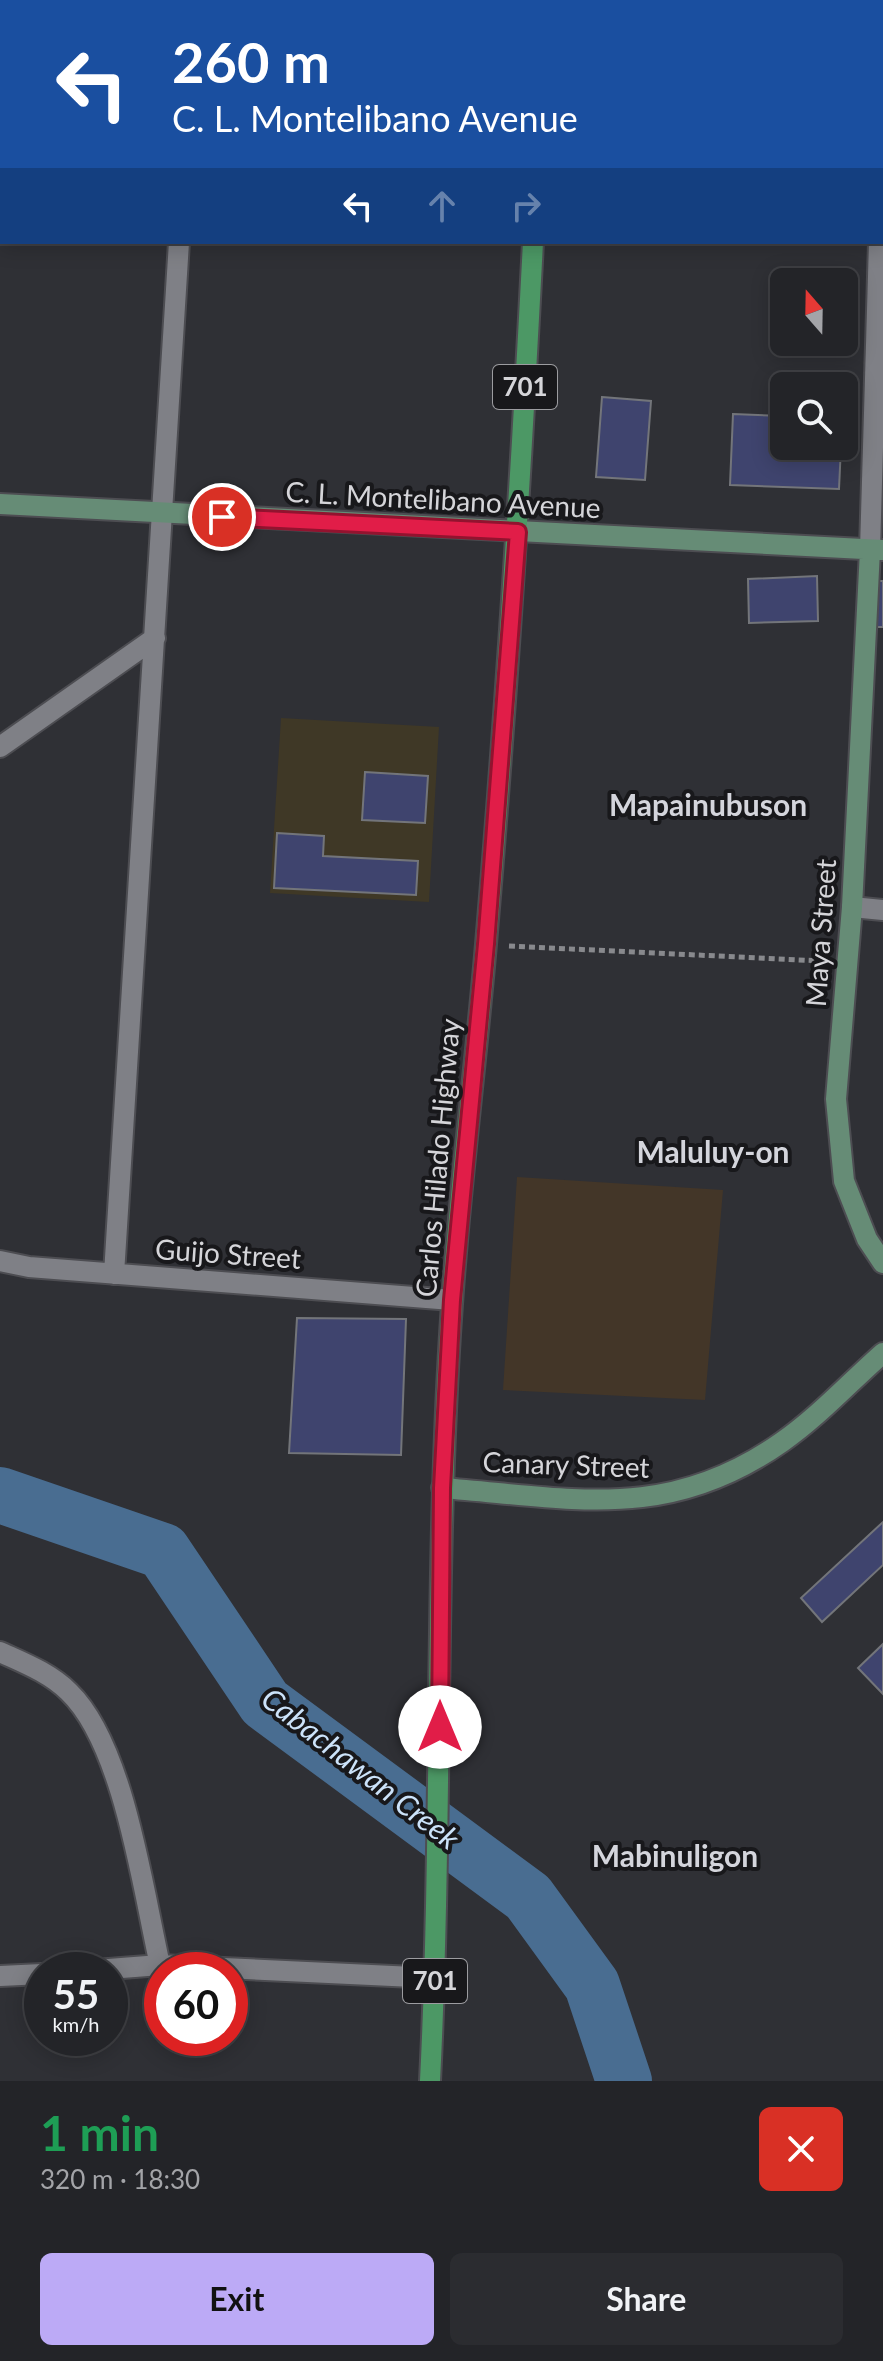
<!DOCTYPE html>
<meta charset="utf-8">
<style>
:root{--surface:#232428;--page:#2b2c30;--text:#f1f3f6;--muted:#a3a4a8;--line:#404145;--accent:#bcaaf6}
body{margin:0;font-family:Lato,sans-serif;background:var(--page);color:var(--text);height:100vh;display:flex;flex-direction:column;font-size:30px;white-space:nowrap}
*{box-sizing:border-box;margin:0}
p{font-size:26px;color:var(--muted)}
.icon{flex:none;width:44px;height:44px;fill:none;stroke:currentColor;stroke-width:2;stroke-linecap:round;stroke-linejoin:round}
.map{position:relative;height:2081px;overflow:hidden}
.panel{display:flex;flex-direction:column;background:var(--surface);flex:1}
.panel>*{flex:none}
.hud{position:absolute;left:0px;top:0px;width:884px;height:244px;box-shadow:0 4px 20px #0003,0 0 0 2px var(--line);background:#1a4fa0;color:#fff;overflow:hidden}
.needle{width:52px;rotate:340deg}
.fabs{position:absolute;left:770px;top:268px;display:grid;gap:16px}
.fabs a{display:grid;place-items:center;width:88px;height:88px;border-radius:12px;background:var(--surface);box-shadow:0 4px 20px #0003,0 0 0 2px var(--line);font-size:40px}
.speed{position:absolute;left:24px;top:1952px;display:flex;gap:16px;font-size:40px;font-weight:700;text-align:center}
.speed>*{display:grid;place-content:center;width:104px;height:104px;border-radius:50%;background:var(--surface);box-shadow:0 4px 20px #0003,0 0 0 2px var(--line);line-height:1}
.speed small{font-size:20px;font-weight:400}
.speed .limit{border:12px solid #d22;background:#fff;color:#111}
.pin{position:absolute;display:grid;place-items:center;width:68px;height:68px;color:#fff;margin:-34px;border:4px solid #fff;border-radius:50%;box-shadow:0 2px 8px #0007}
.me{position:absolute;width:88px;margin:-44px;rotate:0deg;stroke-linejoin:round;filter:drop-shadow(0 0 6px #0008)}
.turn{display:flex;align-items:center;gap:28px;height:168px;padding:0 40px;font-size:36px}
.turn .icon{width:104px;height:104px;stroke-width:2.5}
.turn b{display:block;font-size:56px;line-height:68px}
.lanes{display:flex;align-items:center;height:76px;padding:0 40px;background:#0003;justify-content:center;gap:40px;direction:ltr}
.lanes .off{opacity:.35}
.round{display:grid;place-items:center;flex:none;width:84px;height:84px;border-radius:12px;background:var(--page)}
.summary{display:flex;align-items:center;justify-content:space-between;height:136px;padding:0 40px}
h1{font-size:48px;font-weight:700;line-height:60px;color:#1e9e55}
.action{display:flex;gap:16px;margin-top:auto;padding:16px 40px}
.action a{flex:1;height:92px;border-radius:12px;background:var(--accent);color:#111;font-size:32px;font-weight:700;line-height:92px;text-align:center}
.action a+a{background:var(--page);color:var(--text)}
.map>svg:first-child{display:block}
</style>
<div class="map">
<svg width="883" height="2081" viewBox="0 0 883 2081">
<rect width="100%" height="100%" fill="#2f3035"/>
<!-- commercial -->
<path fill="#3f3826" d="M281,718L439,727L429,902L270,893Z"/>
<!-- education -->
<path fill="#433628" d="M517,1177L723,1190L705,1400L503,1390Z"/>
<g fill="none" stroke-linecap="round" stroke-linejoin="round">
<!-- river -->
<path stroke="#496d91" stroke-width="56" d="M0,1495L163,1551L265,1703L528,1897L592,1985L624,2081"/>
</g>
<!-- building -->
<path fill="#3f446e" stroke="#73757a" stroke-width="2" d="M602,397L651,401L645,480L596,477Z
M733,414L784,416V446H841L839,489L730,485Z
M817,576L818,621L749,623L748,579Z
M875,581H883V627H875Z
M365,772L428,776L425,823L362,820Z
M277,833L324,836L323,856L418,861L416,895L274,888Z
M297,1318L406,1319L401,1455L289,1453Z
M883,1522V1565L822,1622L801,1598Z
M883,1644V1694L858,1668Z"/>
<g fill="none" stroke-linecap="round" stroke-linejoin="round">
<defs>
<path id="street" d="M195,2V0
M882,176L883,152
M0,217H2
M870,550L879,242
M0,747L155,638
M852,907L883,910
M0,1261L29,1267L452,1300
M114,1274L179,242
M0,1652C24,1663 50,1673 69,1692C124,1745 143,1891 160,1965
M96,1970L160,1965L435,1978
M0,1976L42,1974"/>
<path id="secondary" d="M0,504L883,550
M870,550L852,907L836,1099L844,1181L867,1239L883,1263
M442,1488C573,1498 667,1523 782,1442C818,1417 850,1382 883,1353"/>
<path id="primary" d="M546,2L547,0
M430,2081C443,1822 434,1562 452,1304C460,1184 476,1064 486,944C506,710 521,476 533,242"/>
</defs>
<!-- street casing -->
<use href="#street" stroke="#4d4d52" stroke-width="24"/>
<!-- secondary casing -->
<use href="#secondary" stroke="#4d4d52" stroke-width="24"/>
<!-- primary casing -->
<use href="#primary" stroke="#4d4d52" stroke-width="24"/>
<!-- path -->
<path stroke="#88898d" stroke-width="5" stroke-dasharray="6 4" stroke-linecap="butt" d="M509,946L822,961"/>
<!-- street -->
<use href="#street" stroke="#7f8086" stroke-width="20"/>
<!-- secondary -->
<use href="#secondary" stroke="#668c76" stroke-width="20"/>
<!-- primary -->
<use href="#primary" stroke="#4c9865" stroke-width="20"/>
</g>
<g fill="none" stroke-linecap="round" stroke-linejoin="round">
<defs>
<path id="route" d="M222,517L518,532L486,944L452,1300L442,1488L440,1727"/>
</defs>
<!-- route casing -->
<use href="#route" stroke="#92132f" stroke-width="20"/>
<!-- route -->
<use href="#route" stroke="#e11d48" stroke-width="14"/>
</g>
<g text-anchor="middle" stroke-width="8" stroke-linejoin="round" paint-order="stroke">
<!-- shield labels -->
<g fill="#18181b" stroke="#9c9ca0" stroke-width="2">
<rect x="493" y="365" width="64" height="44" rx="6"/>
<rect x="403" y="1959" width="64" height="44" rx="6"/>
</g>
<g font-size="26" font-weight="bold" fill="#d5d5d9">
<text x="525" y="396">701</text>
<text x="435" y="1990">701</text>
</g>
<!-- street labels -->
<g font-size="28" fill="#d5d5d9" stroke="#18181b">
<text transform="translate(443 500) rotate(3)" y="10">C. L. Montelibano Avenue</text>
<text transform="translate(821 933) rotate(-86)" y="10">Maya Street</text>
<text transform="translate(438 1158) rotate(-85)" y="10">Carlos Hilado Highway</text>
<text transform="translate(228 1254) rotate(4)" y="10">Guijo Street</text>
<text transform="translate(566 1465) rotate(2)" y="10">Canary Street</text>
</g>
<!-- neighbourhood labels -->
<g font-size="30" font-weight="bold" fill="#d4d5dc" stroke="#18181b">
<text x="708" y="816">Mapainubuson</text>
<text x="713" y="1163">Maluluy-on</text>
<text x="675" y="1867">Mabinuligon</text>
</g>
<!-- water labels -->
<g font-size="30" font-style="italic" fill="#cce3fa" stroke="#18181b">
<text transform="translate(360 1769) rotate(38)" y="10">Cabachawan Creek</text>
</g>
</g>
</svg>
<div class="fabs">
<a><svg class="needle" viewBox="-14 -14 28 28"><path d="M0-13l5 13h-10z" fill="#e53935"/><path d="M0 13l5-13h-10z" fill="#a3a4a8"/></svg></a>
<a><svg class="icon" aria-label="search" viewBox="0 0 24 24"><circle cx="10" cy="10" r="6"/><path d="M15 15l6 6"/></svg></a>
</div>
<div class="speed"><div>55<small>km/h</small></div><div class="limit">60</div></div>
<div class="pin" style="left:222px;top:517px;background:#d93025"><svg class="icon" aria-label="arrive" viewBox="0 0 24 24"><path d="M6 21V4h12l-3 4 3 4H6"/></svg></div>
<svg class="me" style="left:440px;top:1727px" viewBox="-20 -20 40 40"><circle r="19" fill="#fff"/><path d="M0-13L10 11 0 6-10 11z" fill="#e11d48"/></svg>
<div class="hud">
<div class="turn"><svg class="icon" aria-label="left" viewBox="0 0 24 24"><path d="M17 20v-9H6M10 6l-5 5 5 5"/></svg><div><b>260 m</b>C. L. Montelibano Avenue</div></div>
<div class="lanes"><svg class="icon" aria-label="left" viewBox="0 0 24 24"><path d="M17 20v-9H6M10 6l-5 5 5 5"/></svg><svg class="icon off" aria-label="ahead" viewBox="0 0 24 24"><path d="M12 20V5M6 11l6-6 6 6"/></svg><svg class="icon off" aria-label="right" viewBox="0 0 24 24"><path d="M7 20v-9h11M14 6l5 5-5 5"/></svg></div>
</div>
</div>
<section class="panel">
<div class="summary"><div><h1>1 min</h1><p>320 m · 18:30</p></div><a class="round" style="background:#d93025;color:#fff"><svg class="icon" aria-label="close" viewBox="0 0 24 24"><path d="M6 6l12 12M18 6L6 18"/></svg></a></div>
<div class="action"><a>Exit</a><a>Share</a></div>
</section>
